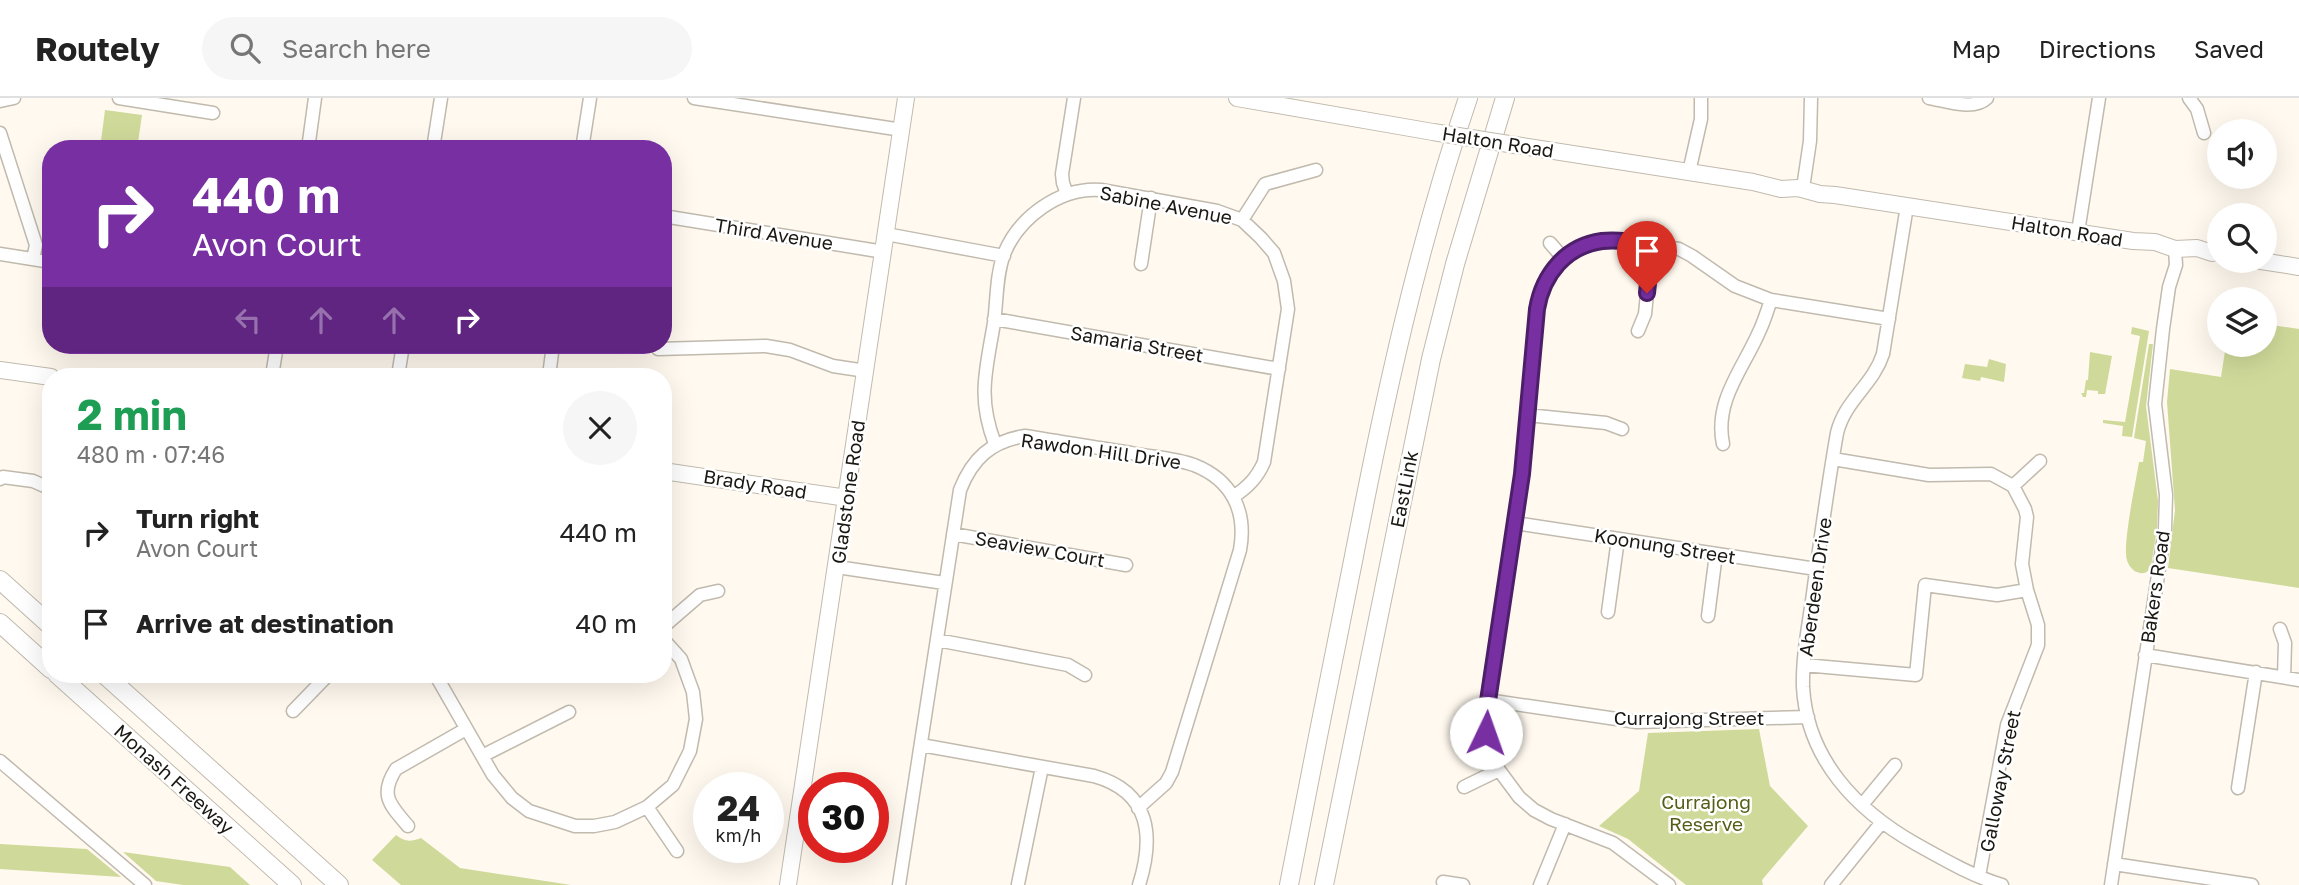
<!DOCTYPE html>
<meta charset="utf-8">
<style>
:root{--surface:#fff;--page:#f6f6f6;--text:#222;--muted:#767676;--line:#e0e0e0}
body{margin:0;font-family:"Golos Text",sans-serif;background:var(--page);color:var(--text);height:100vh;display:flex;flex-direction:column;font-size:26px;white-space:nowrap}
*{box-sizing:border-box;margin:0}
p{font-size:23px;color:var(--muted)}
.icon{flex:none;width:38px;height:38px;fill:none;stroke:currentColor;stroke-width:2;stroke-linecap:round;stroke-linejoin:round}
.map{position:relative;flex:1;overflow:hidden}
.drawer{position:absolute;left:42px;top:270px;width:630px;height:315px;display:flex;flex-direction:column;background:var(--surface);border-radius:28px;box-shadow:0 7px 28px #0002}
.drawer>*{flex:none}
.hud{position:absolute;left:42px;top:42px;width:630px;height:214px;border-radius:28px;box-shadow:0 7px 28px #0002;background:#772fa2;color:#fff;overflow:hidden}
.controls{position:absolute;left:2207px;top:21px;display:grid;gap:14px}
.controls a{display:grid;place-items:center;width:70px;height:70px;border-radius:50%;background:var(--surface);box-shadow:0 7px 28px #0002;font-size:35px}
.speed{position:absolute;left:693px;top:674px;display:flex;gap:14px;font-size:35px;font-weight:700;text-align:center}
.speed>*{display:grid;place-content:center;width:91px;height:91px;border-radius:50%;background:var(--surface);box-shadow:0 7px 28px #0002;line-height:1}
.speed small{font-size:18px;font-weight:400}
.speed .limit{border:10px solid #d22;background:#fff;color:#111}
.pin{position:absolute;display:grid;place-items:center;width:60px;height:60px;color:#fff;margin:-72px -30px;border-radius:50% 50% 50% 0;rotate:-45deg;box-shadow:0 0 7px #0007}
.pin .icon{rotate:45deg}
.me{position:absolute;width:77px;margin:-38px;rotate:3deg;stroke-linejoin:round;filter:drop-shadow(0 0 5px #0008)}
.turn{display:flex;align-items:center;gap:24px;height:147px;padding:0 35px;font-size:32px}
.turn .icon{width:91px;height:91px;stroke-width:2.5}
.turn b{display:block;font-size:49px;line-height:60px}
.lanes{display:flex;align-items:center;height:66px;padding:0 35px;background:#0003;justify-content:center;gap:35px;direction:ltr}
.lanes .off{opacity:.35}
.round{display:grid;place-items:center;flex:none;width:74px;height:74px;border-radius:37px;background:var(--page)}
.head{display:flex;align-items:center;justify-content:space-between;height:119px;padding:0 35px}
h1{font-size:42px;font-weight:700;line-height:52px;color:#1e9e55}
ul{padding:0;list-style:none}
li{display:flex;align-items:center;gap:21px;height:91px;padding:0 35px}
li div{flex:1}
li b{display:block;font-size:26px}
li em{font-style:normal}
header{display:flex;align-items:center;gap:42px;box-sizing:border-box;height:98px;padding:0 35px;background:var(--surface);border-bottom:2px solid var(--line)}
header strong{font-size:33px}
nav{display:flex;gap:38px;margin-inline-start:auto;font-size:24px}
.search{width:490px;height:63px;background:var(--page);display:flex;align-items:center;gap:18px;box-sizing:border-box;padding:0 24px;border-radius:38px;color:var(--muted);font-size:26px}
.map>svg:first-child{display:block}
</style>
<header>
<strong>Routely</strong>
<div class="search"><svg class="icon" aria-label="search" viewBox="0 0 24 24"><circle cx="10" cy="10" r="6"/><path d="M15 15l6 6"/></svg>Search here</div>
<nav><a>Map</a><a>Directions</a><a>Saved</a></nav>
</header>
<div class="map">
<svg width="2299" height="787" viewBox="0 0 2299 787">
<rect width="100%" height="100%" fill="#fff9ef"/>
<!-- green -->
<path fill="#cfda9a" d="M105,12L142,17L137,51H100Z
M2265,226L2299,231V490L2168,470L2175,412L2167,304L2170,271L2221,279L2226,247H2264Z
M2132,229L2149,233L2132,339L2122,338L2123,328L2103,325V322L2125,324L2140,238L2131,236Z
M2149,246H2153L2146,308L2158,403L2157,430L2151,469C2148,474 2144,477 2137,474C2133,473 2128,467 2127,462C2122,448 2136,383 2139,364H2143L2146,343L2134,340Z
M2090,254L2112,258L2105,296H2098V293L2087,292L2086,299H2083L2081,295H2084L2086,282H2088Z
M1989,261L2006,266L2004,284L1981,279L1980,283L1962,280L1965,266L1987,269Z
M1759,631L1770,688L1808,728L1762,782L1763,787H1686L1628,741L1599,728L1639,693L1648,635Z
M396,737C405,744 410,744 421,740L460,770L571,787H401L372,762Z
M0,746L87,751L121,779L0,771Z
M123,754L230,769L250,787H183L156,783Z"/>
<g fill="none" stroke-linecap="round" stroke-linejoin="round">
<defs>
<path id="minor" d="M119,0L213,15
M694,0L902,32
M1929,0C1946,3 1974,13 1987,0
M2189,0L2197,11L2204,35
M0,3L14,0
M0,35L36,147L33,161
M308,51L315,0
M433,51L441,0
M582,51L590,0
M1689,74L1701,21V0
M1803,90L1810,43L1811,0
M1067,96L1063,85L1062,76L1074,0
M1907,108L1883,256C1873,287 1845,302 1837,335C1828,386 1821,437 1814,488C1810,521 1802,556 1803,589C1807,661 1856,712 1916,746C1943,761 1972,778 2002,787
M663,118L884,154
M1242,122L1265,86L1316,72
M2078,134L2099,0
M886,136L1004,158
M1550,145L1563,160
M0,156L51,164
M1141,166L1151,100
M994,221L1279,271
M1638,233L1645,216L1652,146
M658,251L766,248L790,252L833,268L866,273
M272,278L277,247
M398,278L403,247
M549,278L553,247
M1527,317L1606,325L1622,331
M995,346C977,299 986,273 994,225C997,203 996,177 1004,156C1019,119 1060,89 1101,92L1217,113L1242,122L1261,140L1274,155L1284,183L1288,211L1264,364C1257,380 1248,389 1233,399
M1723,346C1714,303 1743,271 1759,234C1764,224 1767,213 1771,202
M1833,361L1929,377L1991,376L2013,388L2025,411L2027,419L2022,466L2027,492L2038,527V547L2007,627L1979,778
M0,381L3,379L33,383L51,391
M2013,388L2040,363
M1515,425L1816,471
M953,436L1126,467
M837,469L944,485
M1608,514L1618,441
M1708,518L1716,456
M663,529L700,497L718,493
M2280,531L2285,545L2284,579
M937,542L1068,567L1085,577
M2145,557L2299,582
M1804,567L1916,577L1925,487L1997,497L2027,492
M435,576L493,677L512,700L529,713L575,728H594L615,724L647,709L673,687L690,653L696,621L693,594L681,561L663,541
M1487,602L1637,624L1808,619
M293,613L329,576
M921,647L1094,678C1151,694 1154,739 1139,787
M482,658L569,614
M0,663L145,787
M1464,689L1499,672
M2238,690L2256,574
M1862,707L1895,667
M647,709L677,753
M408,728C390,707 379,697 396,671L466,631
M2114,766L2252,787
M1443,784L1463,787
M1018,786L1042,669
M899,787L960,392C972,361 991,343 1025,338C1060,344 1095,349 1131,355C1151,359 1175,360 1194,367C1232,382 1247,413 1240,452L1172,674L1166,685L1138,710
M1540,787L1565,726
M1669,787L1613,745L1551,721L1534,712L1519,699L1499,672L1489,648L1486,635L1487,602L1522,376L1537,211L1544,185L1563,160L1588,146L1602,143H1619L1679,151L1692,158L1735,188L1771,202L1889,221
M1831,787L1882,724
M2111,787L2165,431L2166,397L2155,306L2163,231L2169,189L2176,167L2175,151"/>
<path id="major" d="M1237,0L1433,34
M1515,47L1753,84L1781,91L1798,90L1820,96L1835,97L2133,143L2155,144L2175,151L2197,150L2212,155
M2261,163L2299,169
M0,272L51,279
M663,373L847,400
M788,787L906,0"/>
<path id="highway" d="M0,482L51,528
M0,525L51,571
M57,576L292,787
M104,576L339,787
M1289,787C1310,677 1332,568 1354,458C1384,303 1417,150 1468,0
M1324,787L1431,261L1455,166L1505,0"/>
</defs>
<!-- minor casing -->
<use href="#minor" stroke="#c1baae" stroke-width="15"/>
<!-- major casing -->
<use href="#major" stroke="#c1baae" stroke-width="18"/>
<!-- highway casing -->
<use href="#highway" stroke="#c1baae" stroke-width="20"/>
<!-- minor -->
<use href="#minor" stroke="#fff" stroke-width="12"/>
<!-- major -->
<use href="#major" stroke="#fff" stroke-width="16"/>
<!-- highway -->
<use href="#highway" stroke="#fff" stroke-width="18"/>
<defs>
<path id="major-bridge" d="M1433,34L1515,47"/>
</defs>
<!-- major-bridge casing -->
<use href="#major-bridge" stroke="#c1baae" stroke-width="18" stroke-linecap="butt"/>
<!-- major-bridge -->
<use href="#major-bridge" stroke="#fff" stroke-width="16"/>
</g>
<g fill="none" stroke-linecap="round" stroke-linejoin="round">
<defs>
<path id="route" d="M1486,635L1488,603L1522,376L1537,211C1543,176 1566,148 1602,143C1618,141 1636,144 1652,146L1647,195"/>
</defs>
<!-- route casing -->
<use href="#route" stroke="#4d1f69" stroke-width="18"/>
<!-- route -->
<use href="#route" stroke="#772fa2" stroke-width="12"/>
</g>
<g text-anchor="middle" stroke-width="5" stroke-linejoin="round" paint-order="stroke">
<!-- street labels -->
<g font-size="19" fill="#1a1813" stroke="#fff">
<text transform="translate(1498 44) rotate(9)" y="7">Halton Road</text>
<text transform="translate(1166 107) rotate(11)" y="7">Sabine Avenue</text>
<text transform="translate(2067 133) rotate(9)" y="7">Halton Road</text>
<text transform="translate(774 136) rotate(9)" y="7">Third Avenue</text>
<text transform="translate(1137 246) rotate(10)" y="7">Samaria Street</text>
<text transform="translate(1101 353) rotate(8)" y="7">Rawdon Hill Drive</text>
<text transform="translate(755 386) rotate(9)" y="7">Brady Road</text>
<text transform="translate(1404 391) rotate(-79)" y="7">EastLink</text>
<text transform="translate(848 394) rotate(-82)" y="7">Gladstone Road</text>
<text transform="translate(1665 448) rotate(9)" y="7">Koonung Street</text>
<text transform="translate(1040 451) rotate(10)" y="7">Seaview Court</text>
<text transform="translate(1815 489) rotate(-82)" y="7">Aberdeen Drive</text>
<text transform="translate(2155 489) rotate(-82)" y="7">Bakers Road</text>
<text x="1689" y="627">Currajong Street</text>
<text transform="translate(174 681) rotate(42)" y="7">Monash Freeway</text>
<text transform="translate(2000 683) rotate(-79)" y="7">Galloway Street</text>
</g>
<!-- park labels -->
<g font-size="19" fill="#555d17" stroke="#fff">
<text x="1706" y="711">Currajong<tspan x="1706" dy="22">Reserve</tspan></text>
</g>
</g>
</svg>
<div class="controls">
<a><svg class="icon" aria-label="sound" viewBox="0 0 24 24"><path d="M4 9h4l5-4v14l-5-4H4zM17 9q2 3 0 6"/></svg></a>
<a><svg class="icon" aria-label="search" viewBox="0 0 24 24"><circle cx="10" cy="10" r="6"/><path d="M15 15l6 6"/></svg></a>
<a><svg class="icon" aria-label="layers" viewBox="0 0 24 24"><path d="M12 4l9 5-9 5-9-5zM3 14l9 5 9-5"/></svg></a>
</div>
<div class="speed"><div>24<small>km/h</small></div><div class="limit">30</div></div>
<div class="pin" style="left:1647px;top:195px;background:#d93025"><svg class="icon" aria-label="arrive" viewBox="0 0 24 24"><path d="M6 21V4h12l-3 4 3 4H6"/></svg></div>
<svg class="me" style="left:1486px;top:635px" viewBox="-20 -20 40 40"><circle r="19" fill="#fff"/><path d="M0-13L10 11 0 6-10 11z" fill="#772fa2"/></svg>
<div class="hud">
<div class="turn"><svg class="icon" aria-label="right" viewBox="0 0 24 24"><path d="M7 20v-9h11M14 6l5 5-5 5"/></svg><div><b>440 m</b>Avon Court</div></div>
<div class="lanes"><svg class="icon off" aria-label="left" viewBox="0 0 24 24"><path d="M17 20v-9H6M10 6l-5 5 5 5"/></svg><svg class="icon off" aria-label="ahead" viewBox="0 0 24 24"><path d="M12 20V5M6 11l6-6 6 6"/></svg><svg class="icon off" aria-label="ahead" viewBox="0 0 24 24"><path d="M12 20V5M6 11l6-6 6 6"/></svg><svg class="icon" aria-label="right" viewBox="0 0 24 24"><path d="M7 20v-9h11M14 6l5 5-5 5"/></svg></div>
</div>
<section class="drawer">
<div class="head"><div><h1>2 min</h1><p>480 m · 07:46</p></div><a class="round"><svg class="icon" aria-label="close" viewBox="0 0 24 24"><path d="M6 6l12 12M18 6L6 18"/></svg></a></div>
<ul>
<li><svg class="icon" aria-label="right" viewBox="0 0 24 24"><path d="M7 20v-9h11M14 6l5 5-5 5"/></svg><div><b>Turn right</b><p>Avon Court</p></div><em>440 m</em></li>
<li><svg class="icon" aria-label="arrive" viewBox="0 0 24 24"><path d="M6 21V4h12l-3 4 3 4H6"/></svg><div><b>Arrive at destination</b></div><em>40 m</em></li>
</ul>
</section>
</div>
